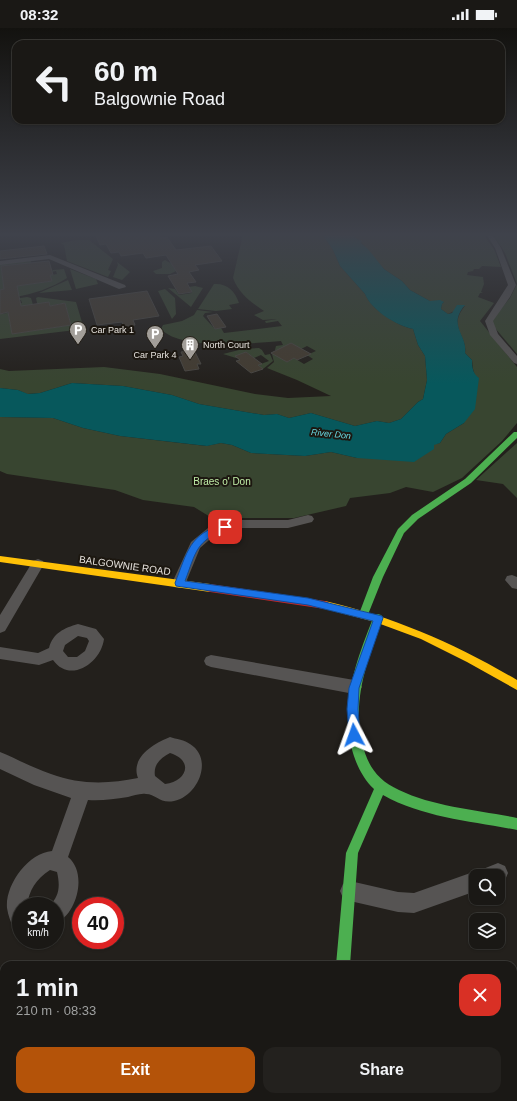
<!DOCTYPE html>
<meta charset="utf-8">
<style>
:root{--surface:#1a1815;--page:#23211e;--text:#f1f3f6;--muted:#9fa0a0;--line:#383734;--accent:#b45309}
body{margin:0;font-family:Arial,sans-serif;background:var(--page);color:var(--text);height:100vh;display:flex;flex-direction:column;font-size:15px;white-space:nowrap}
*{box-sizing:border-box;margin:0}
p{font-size:13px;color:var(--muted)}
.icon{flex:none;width:22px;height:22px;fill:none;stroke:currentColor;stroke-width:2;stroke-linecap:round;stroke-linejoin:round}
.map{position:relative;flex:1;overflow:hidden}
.drawer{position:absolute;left:0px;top:933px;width:517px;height:140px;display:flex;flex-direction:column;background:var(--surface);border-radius:12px 12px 0 0;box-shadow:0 1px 3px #0004,0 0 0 1px var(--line)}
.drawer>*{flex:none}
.top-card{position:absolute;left:12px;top:12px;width:493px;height:84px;border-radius:12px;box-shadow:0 1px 3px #0004,0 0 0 1px var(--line);background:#1a1815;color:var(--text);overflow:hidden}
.fabs{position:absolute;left:469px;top:841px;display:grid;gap:8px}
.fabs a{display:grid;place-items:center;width:36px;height:36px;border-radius:8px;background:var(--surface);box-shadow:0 1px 3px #0004,0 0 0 1px var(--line);font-size:20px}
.speed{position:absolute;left:12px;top:869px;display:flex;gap:8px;font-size:20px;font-weight:700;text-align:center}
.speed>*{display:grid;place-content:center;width:52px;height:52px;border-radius:50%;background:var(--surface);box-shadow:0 1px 3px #0004,0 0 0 1px var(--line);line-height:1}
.speed small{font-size:10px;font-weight:400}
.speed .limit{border:6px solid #d22;background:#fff;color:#111}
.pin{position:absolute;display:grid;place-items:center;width:34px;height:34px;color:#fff;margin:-17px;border-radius:8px;box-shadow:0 2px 6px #0006}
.me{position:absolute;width:44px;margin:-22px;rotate:356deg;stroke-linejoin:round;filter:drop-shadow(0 0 3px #0008)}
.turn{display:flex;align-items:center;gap:14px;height:84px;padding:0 16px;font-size:18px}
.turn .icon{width:52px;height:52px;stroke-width:2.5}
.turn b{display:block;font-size:28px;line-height:34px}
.round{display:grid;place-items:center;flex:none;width:42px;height:42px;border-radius:12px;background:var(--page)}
.overview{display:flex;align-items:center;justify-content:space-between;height:68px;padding:0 16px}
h1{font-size:24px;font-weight:700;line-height:30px}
.cta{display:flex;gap:8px;margin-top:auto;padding:8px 16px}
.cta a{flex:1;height:46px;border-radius:12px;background:var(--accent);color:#fff;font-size:16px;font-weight:700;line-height:46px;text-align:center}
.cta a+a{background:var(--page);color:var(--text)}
.status{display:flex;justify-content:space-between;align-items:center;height:28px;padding:0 20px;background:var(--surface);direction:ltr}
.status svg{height:11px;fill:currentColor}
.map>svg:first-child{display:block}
</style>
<div class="status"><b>08:32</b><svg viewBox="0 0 49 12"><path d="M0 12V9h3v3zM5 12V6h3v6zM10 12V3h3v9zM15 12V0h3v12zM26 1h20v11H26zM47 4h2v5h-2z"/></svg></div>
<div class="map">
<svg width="517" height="1073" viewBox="0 0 517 1073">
<rect width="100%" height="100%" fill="#23201c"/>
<!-- green -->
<path fill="#384530" d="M243,206H322L333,222L340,238L365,266C371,281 397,298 413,301L418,317L425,328L427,352L423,371L418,374L401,391L389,395L377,393L355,398L311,385L289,390L277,386L264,387L199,376L172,367L123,358L72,355L40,365L27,366L18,362L0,360V341L9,343L104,339L160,346L255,366L288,370L331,368L297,352L267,340L274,334L272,326H276L287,334L294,330L304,336L313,331L307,327L316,323L307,318L301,321L275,322L276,318L283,317L281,313C254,315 181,323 161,301L163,297L182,293L194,287L197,282L213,284L205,285L203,288L215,301L221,300L224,305L282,298L278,293L266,295L265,293L277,291L263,292L254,287L264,283C251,274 239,266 233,250Z
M354,206H483L494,221L501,239L482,238L479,241H474L473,243L468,244L467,247L483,249L484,256L481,264L483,265H480L478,269L494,275L480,293L517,339V395L502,413L462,450L433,464L406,459L390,465L350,470L346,478L294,490H212L194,479L143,472L115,462L7,446L0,443V389L53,390L83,400L120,408L206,418L221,415L232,417L251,425L305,428L331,424L357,430L440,415L446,406L464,395L475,348L473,341L472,332L465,325C468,308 447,299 465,278L448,286L441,281L442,276L444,274L430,273L410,262L402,253L384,241Z
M493,206H517V326L490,294L510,270L517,256L505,225Z
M76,212H89L113,231L108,242L111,243L108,249L67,233L64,217L61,215Z
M165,232L172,236L176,243L170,246H156L153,243L162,240V234Z
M31,233V235L1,239L4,259L51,253L45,248L57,246L56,243L51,244L53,242L64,241L67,250C52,260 33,266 15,269L10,260L0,262V236Z
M117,234L130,244L122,252L113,249L118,237Z
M70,241L96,251L98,256L76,261Z
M68,252L72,262L39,265Z
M214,256C227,255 235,263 239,275L229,277L232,281L216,283L198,281Z
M195,258L203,260L191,279L168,260L175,261L179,267L192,265L189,259Z
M165,261L175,270L176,286L172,291L158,263Z
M27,269L31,270L34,280L8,285L12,306L71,297L65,275L38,280L36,270L38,269L76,274L84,301L0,311V286L14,284L8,277L22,275L21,272H14V271Z
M259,320L262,322L265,327L270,326L273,333L263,341L258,337L269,333L261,327L254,330L246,324L236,328L238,330H236L223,326L243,321Z
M517,415V470L503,456L476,452Z
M0,1002L4,1003V1069H473L485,1073H0Z"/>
<!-- water -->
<path fill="#07585c" d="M322,206H354L357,211L362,213L361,215L368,221L384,241L402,253L410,262L430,273L440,272L444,274L442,276L441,281L448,286L452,285L457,277H465C447,298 468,307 465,325L472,332C472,339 473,346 479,350L475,381L464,395L446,406L440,415L434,417V421L414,434L357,430L331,424L305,428L251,425L232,417L221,415L207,418L120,408L83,400L53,390L0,389V360L18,362L28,366L40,365L72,355L123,358L172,367L199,376L264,387L277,386L289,390L311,385L355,398L377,393L389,395L401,391L418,374L423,371L427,352L425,328L418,317L413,301C397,298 371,282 365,266L340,238L333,222Z"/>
<!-- building -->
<path fill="#433c31" stroke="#494743" d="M95,206H160L163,210L167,209L176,222L211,218L222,233L195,237L199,242L189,244L196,254L187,255L192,264L179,266L168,248L178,246L166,227L146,230L143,225L121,228L119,224L111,225L106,216L100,217Z
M44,218L47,226L0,231V223Z
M49,233L53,247H50L52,253L17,258L21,278L49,274L50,278L65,275L71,297L12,306L8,284L0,286V262L4,261L1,238Z
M147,263L159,288L133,292L135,297L124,299L122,294L97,297L89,271Z
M217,286L226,299L215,301L207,288Z
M291,315L311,326L297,332L294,330L287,334L271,325Z
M194,322L201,336H197L199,341L185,343L179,329L183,328L181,324Z
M246,324L262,336L258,337L263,341L251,345L236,333L240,332L235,328Z"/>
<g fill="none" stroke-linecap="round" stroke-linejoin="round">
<!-- street -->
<path fill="#565453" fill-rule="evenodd" d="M486,206H492L501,220L516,257L510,269L493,293L498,306L517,328V336L514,335L490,307L485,293L508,257L495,220Z
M50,227L125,257L126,259L119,261L49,231L0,237V233Z
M308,487L312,488L314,491L312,494L288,500H239L216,506L200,520L184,559L179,560L174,559L172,555L191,514L208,500L239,492H288Z
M38,531L43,533L44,536L5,603L0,605V587L33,533Z
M512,547L517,549V561L512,560L505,552L507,548Z
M78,596L96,601L104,611C101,635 70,656 53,632L39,637L0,631V619L38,625L49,620C53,605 64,600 78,596ZM78,608L87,610L89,613L85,623L77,629H68L63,623L65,617Z
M211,627L354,652L359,654L362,659L359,664L354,666L211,639L206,637L204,633L206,629Z
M170,709C176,711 185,712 190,716C214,731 198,768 174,773C160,776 156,766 146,766C140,765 133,768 128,769C114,771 101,773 88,772L68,829C88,845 77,887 55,896V878H49C60,868 60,857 57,844L50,842C36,851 29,862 27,878H21V904L14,901C11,895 8,887 7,880C5,857 28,825 52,823L71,770L34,757L0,741V724C17,731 33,740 51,746C80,757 109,756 138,750C130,729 155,715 170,709ZM170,725C195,733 186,754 165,756L155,748C153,736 161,730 170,725Z
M498,835L505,838L508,845L505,852L498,855V848H476V863L414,885L398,884L350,873L343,870L340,863L343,856L350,853L398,864L414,865L476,843L481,846L483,841Z"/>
<!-- fast -->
<path fill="#4caf50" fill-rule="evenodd" d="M514,404H517V410L471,455L418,491L404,505L383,549L367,589L364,590L361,589L359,586L373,549L398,501L412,487L465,451Z
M378,586L381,587L383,590C368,631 352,670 362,714C367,737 377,752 399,762C434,779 479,782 517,790V802C472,793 424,790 383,767L358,825L350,937H336L346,825L374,761C362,750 355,734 351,718C342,670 356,634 373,590L375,587Z"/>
<!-- slow -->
<path fill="#ffc107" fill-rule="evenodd" d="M0,528L210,556L213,557L215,560L213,563L210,564L0,534Z
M325,573C394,589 456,616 517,652V662L467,634L421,611L375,594L322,580L320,577L322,574Z"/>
<!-- jam -->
<path fill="#c62828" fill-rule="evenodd" d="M210,556L325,573L328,574L330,577L328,580L325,581L210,564L207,563L205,560L207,557Z"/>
</g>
<!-- sky -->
<linearGradient id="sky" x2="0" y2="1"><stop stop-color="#13120f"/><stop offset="0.58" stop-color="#3f424b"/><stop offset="1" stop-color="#3f424b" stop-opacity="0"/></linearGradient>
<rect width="517" height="356" fill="url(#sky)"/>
<!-- route -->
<path fill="#1a73e8" stroke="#114b97" d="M225,496L230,499L228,502C196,511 196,524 185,553L308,570L382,588L383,590L359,660L358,681L360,707L358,711L354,713L350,711L349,707L347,681L349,660L373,593L308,577L176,558L175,555C187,525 189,505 225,496Z"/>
<!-- icons -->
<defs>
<symbol id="parking-pin" viewBox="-11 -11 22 30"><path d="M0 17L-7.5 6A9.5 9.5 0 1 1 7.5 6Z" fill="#a29e99" stroke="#1c1710"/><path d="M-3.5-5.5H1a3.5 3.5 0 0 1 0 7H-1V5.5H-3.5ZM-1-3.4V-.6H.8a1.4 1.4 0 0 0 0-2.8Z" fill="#fff"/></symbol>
<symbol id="building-pin" viewBox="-11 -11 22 30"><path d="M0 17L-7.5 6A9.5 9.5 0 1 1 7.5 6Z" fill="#a29e99" stroke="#1c1710"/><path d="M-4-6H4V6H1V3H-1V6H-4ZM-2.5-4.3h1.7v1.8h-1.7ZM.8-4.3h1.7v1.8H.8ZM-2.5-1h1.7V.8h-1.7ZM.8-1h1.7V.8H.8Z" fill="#fff"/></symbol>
</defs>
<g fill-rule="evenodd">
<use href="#parking-pin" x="68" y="292" width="20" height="27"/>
<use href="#parking-pin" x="145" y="296" width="20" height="27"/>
<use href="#building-pin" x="180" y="307" width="20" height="27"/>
</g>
<g text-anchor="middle" stroke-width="4" stroke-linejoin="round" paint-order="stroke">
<!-- far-poi labels -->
<g font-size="9" fill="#e6e2dd" stroke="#1c1710" text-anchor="start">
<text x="91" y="305">Car Park 1</text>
<text x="203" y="320">North Court</text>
<text x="155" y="330" text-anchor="middle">Car Park 4</text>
</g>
<!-- far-water labels -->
<g font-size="9" font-style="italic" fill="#68d8e1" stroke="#1c1710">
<text transform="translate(331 406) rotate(6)" y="3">River Don</text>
</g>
<!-- park labels -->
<g font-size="10" fill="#c0eda7" stroke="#1c1710">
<text x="222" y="457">Braes o' Don</text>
</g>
<!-- street labels -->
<g font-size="10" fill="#e6e2dd" stroke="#1c1710">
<text transform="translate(125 537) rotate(8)" y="4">BALGOWNIE ROAD</text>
</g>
</g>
</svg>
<div class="fabs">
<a><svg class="icon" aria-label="search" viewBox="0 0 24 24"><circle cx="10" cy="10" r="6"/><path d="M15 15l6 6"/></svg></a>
<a><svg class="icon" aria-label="layers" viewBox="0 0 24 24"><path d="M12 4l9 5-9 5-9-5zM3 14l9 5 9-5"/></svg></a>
</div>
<div class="speed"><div>34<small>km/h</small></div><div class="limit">40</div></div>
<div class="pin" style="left:225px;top:499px;background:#d93025"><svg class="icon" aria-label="arrive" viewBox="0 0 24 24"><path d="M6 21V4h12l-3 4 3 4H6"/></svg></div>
<svg class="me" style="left:354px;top:707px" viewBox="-20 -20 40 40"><path d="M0-17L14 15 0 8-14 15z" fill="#1a73e8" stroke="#fff" stroke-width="4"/></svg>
<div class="top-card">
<div class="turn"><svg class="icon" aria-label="left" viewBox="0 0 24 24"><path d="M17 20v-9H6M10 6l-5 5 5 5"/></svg><div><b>60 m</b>Balgownie Road</div></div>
</div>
<section class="drawer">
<div class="overview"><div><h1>1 min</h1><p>210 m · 08:33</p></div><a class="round" style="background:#d93025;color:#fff"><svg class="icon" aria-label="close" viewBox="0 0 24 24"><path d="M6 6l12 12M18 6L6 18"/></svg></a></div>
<div class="cta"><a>Exit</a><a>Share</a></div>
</section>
</div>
